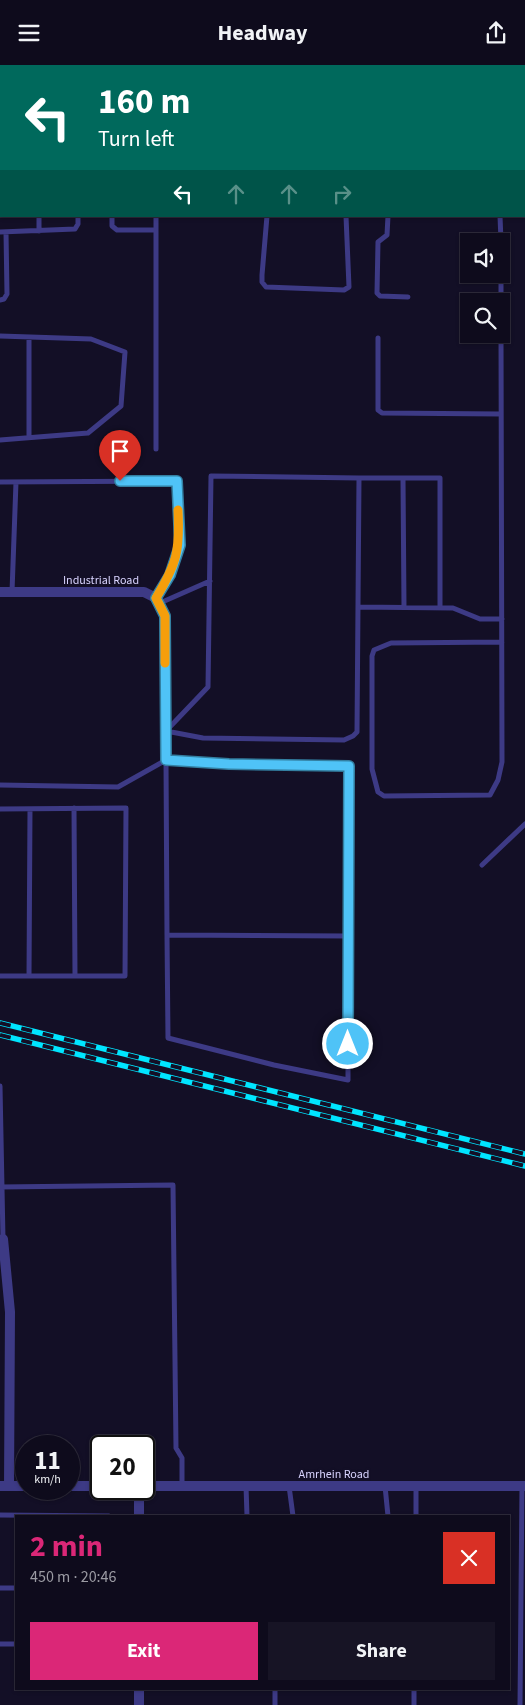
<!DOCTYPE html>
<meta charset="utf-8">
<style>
:root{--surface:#0e0b1c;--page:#171425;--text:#f1f3f6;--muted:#9b9ba3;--line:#2e2b3b;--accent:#db2777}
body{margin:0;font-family:"Source Sans 3",sans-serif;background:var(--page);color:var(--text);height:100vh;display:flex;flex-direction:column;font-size:19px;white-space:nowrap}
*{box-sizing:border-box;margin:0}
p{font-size:16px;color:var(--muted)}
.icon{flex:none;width:28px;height:28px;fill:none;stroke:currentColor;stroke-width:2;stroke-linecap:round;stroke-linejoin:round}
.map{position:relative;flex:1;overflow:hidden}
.details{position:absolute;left:15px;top:1450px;width:495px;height:175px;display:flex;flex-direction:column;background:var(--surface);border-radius:0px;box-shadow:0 1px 4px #0004,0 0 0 1px var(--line)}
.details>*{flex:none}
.guide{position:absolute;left:0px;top:0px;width:525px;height:152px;box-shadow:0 1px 4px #0004,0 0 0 1px var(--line);background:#00695c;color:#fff;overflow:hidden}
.fabs{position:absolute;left:460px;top:168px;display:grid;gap:10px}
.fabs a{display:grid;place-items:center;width:50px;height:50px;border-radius:0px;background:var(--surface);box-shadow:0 1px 4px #0004,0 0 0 1px var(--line);font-size:25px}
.speed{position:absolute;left:15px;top:1370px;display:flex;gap:10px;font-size:25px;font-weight:700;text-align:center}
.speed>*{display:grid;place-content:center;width:65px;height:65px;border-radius:50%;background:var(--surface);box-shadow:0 1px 4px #0004,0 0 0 1px var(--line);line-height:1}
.speed small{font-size:12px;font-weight:400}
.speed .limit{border:2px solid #111;border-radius:8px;background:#fff;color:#111}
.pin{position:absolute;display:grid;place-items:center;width:42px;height:42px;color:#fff;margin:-51px -21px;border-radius:50% 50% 50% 0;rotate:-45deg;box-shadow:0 0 5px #0007}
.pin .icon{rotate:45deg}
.me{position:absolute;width:55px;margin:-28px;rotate:0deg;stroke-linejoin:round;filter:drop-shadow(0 0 4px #0008)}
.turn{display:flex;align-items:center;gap:18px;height:105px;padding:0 15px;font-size:22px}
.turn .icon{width:65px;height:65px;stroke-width:2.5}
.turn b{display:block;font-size:35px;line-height:42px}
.lanes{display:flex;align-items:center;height:48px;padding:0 15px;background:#0003;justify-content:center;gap:25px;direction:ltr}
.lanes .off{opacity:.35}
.round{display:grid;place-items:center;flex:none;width:52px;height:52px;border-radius:0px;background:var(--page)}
.head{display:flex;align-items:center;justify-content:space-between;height:85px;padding:0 15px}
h1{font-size:30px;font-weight:700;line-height:38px;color:var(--accent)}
.button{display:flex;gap:10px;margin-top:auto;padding:10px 15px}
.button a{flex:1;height:58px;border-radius:0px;background:var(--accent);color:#fff;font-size:20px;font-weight:700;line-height:58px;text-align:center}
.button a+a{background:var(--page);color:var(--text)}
header{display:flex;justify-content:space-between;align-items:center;height:65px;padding:0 15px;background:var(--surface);font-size:22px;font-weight:700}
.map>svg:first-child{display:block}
</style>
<header><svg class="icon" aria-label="menu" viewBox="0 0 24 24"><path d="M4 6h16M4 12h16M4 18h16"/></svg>Headway<svg class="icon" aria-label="share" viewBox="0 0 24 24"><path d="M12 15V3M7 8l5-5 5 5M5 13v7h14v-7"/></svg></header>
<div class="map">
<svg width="525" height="1640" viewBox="0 0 525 1640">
<rect width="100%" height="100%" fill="#130f26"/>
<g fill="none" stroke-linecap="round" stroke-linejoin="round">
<!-- service -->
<path stroke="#3d3a85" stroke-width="5" d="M39,151V166
M112,151V161L117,165H156
M156,151V384
M267,151L262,210V217L266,222L344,225L349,222L346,151
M388,151L387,170L378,177L377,228L380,231L408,232
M500,151L501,176
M0,167L75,164L78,159V151
M501,209V236
M0,235L4,234L7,229L6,167
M501,269L502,697L498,715L490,730L384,731L378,727L372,704V591L374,585L391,578L502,577
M0,271L91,274L125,287L121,341L88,368L0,375
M378,273V345L382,348L501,349
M29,372V272
M211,411L359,413L357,667L353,671L344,675L203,673L166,666L208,622Z
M359,413H440V543
M403,413L404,542
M0,417L177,416L180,480L170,511L156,533
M12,527L16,417
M160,538L210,516
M358,542L453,543L480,554H502
M0,720L118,722L166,695L229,699L349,701L348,871L167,870L166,695
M74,743L75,911
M0,744L126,743L125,911H0
M482,800L525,759
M167,870L168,973L274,1000L348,1015V871
M29,911L30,744
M0,1021L3,1174
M0,1122L173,1120L176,1383L182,1393V1421
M246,1421L247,1451
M289,1421L293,1451
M385,1421L388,1451
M0,1450L109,1451
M416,1451V1421
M0,1523H16
M0,1579H16
M275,1624V1640
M414,1640V1624
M520,1640L522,1421"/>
<!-- minor -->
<path stroke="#3d3a85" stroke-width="10" d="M0,527H144L156,533L165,551L166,695
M3,1174L10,1247L9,1421
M0,1421H26
M69,1421H101
M144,1421H525
M139,1451V1424
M139,1640V1624"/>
<!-- secondary -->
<path stroke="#6f6bff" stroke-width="12" d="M196,0V1
M0,133H1
M524,137H525"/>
<!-- motorway -->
<path stroke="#ff4fa3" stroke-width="15" d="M0,29H1
M524,30H525
M0,65H1
M524,67H525
M524,109H525"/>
<defs>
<path id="rail" d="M0,958L525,1089
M0,970L525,1101"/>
</defs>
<!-- rail casing -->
<use href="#rail" stroke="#00e5ff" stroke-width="5.5"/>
<!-- rail -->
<use href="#rail" stroke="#130f26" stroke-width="4" stroke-dasharray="11" stroke-linecap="butt"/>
</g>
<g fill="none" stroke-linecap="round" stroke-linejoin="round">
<defs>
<path id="route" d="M120,416H177L180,480L170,510L156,533L165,551L166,695L229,699L349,701L348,979"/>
</defs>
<!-- route casing -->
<use href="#route" stroke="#337fa1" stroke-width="12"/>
<!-- route -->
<use href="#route" stroke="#4fc3f7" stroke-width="9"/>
<!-- slow -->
<path stroke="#f59e0b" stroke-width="9" d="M165,598V551L156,533C177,498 180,486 178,445"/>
</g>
<g text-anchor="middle" stroke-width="5" stroke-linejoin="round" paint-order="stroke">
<!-- street labels -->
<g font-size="12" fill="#d9d4ff" stroke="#130f26">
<text x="101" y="519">Industrial Road</text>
<text x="334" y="1413">Amrhein Road</text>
</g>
</g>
</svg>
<div class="fabs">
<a><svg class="icon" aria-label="sound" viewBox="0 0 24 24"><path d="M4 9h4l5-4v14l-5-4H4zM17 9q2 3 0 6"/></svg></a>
<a><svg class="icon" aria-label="search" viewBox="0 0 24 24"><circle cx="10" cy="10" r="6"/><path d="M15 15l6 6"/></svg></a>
</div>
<div class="speed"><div>11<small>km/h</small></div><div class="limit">20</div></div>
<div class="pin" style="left:120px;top:416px;background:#d93025"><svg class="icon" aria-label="arrive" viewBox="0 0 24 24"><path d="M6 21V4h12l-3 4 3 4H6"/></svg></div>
<svg class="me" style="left:348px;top:979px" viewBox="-20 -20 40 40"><circle r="17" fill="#4fc3f7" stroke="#fff" stroke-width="3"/><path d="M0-11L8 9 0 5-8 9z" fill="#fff"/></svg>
<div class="guide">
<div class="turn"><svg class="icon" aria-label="left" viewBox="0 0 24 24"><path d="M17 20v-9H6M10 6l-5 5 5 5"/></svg><div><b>160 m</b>Turn left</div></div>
<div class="lanes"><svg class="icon" aria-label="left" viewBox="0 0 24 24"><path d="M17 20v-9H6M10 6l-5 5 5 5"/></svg><svg class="icon off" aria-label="ahead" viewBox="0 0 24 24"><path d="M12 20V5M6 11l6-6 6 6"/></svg><svg class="icon off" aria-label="ahead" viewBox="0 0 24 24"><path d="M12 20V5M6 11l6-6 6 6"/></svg><svg class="icon off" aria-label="right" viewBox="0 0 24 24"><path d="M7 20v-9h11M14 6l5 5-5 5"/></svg></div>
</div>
<section class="details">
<div class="head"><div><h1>2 min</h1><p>450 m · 20:46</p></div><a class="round" style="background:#d93025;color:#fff"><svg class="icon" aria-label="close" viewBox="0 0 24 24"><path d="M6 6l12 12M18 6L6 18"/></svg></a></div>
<div class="button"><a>Exit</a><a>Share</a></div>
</section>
</div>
